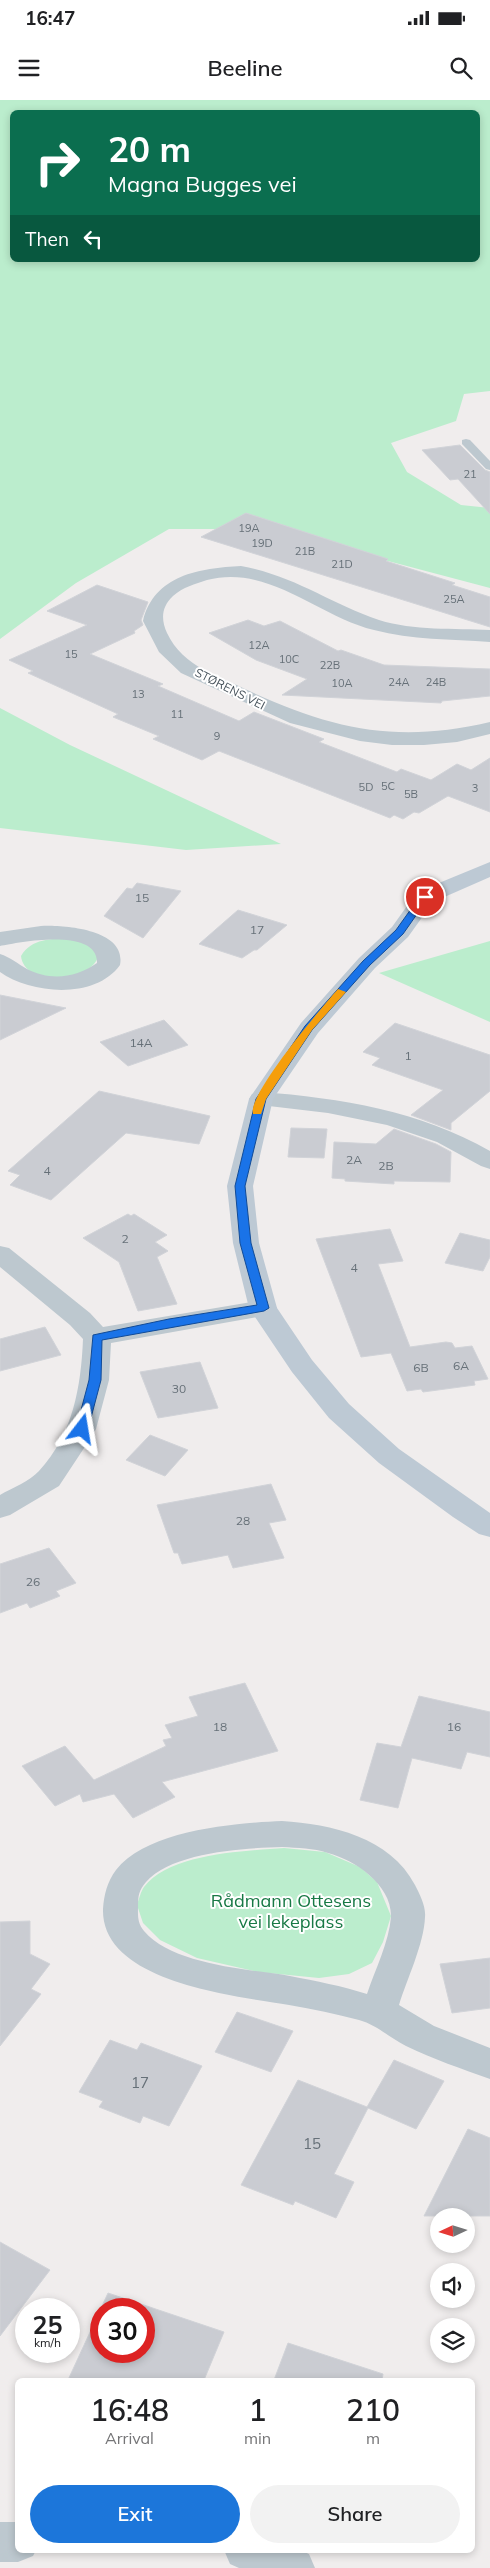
<!DOCTYPE html>
<meta charset="utf-8">
<style>
:root{--surface:#fff;--page:#f2f2f2;--text:#202124;--muted:#757577;--accent:#1c76da}
body{margin:0;font-family:Mulish,sans-serif;background:var(--page);color:var(--text);height:100vh;display:flex;flex-direction:column;font-size:19px;white-space:nowrap}
*{box-sizing:border-box;margin:0}
p{font-size:16px;color:var(--muted)}
.icon{flex:none;width:28px;height:28px;fill:none;stroke:currentColor;stroke-width:2;stroke-linecap:round;stroke-linejoin:round}
.map{position:relative;flex:1;overflow:hidden}
.details{position:absolute;left:15px;top:2278px;width:460px;height:175px;display:flex;flex-direction:column;background:var(--surface);border-radius:8px;box-shadow:0 2px 8px #0003}
.details>*{flex:none}
.banner{position:absolute;left:10px;top:10px;width:470px;height:152px;border-radius:8px;box-shadow:0 2px 8px #0003;background:#0b6e4f;color:#fff;overflow:hidden}
.needle{width:32px;rotate:266deg}
.buttons{position:absolute;left:430px;top:2108px;display:grid;gap:10px}
.buttons a{display:grid;place-items:center;width:45px;height:45px;border-radius:50%;background:var(--surface);box-shadow:0 2px 8px #0003;font-size:25px}
.speed{position:absolute;left:15px;top:2198px;display:flex;gap:10px;font-size:25px;font-weight:700;text-align:center}
.speed>*{display:grid;place-content:center;width:65px;height:65px;border-radius:50%;background:var(--surface);box-shadow:0 2px 8px #0003;line-height:1}
.speed small{font-size:12px;font-weight:400}
.speed .limit{border:8px solid #d22;background:#fff;color:#111}
.pin{position:absolute;display:grid;place-items:center;width:42px;height:42px;color:#fff;margin:-21px;border:2px solid #fff;border-radius:50%;box-shadow:0 1px 5px #0007}
.me{position:absolute;width:55px;margin:-28px;rotate:14deg;stroke-linejoin:round;filter:drop-shadow(0 0 4px #0008)}
.turn{display:flex;align-items:center;gap:18px;height:105px;padding:0 15px;font-size:22px}
.turn .icon{width:65px;height:65px;stroke-width:2.5}
.turn b{display:block;font-size:35px;line-height:42px}
.then{display:flex;align-items:center;height:48px;padding:0 15px;background:#0003;gap:10px;font-size:19px}
.eta{display:flex;justify-content:space-evenly;align-items:center;height:85px;text-align:center}
.eta b{font-size:30px;font-weight:600;line-height:35px}
.primary-button{display:flex;gap:10px;margin-top:auto;padding:10px 15px}
.primary-button a{flex:1;height:58px;border-radius:30px;background:var(--accent);color:#fff;font-size:20px;font-weight:600;line-height:58px;text-align:center}
.primary-button a+a{background:var(--page);color:var(--text)}
.status{display:flex;justify-content:space-between;align-items:center;height:35px;padding:0 25px;background:var(--surface);direction:ltr}
.status svg{height:14px;fill:currentColor}
header{display:flex;justify-content:space-between;align-items:center;height:65px;padding:0 15px;background:var(--surface);font-size:22px;font-weight:600}
.map>svg:first-child{display:block}
</style>
<div class="status"><b>16:47</b><svg viewBox="0 0 49 12"><path d="M0 12V9h3v3zM5 12V6h3v6zM10 12V3h3v9zM15 12V0h3v12zM26 1h20v11H26zM47 4h2v5h-2z"/></svg></div>
<header><svg class="icon" aria-label="menu" viewBox="0 0 24 24"><path d="M4 6h16M4 12h16M4 18h16"/></svg>Beeline<svg class="icon" aria-label="search" viewBox="0 0 24 24"><circle cx="10" cy="10" r="6"/><path d="M15 15l6 6"/></svg></header>
<div class="map">
<svg width="490" height="2468" viewBox="0 0 490 2468">
<rect width="100%" height="100%" fill="#f0eded"/>
<!-- green -->
<path fill="#bbedcd" fill-rule="evenodd" d="M0,0H490V291L464,294L456,321L391,343L407,372L461,405L490,408V488L267,429H169L76,483L0,539ZM12,12H478V160H12Z
M0,608L70,645L281,744L186,750L0,728Z
M70,838L90,845L98,857C89,883 24,887 21,856C32,838 51,839 70,838Z
M490,841V922L379,873Z
M284,1748L325,1752L360,1767L377,1782L391,1816L383,1842L372,1863L349,1874L319,1878L258,1872L197,1858L160,1840L143,1823L137,1805C139,1799 141,1791 144,1787C170,1753 245,1751 284,1748Z"/>
<!-- building -->
<path fill="#caccd2" stroke="#d1d3d8" fill-rule="evenodd" d="M460,345L485,370L490,372V414L458,379L450,380L422,350Z
M246,413L388,459L386,461L455,483L452,485L490,497V527L201,437Z
M97,485L148,502L141,520L143,525L134,531L135,533L90,554L163,584L158,586L239,621L254,612L324,639L319,642L397,672L401,669L431,680L457,664L471,670L490,658V712L448,696L419,713L414,712L403,719L394,715L390,718L219,651L202,660L153,639L159,636L113,617L118,614L28,573L33,571L9,560L87,525L47,511Z
M248,520L264,526L280,521L338,551L341,550L384,565L490,569V596L442,601L441,603L282,595L307,579L256,560L209,533Z
M137,783L181,791L143,838L104,816L127,788L132,789Z
M238,810L287,825L257,850H254L242,858L199,844Z
M0,895L66,908L0,940Z
M164,920L188,945L128,966L100,942Z
M395,923L490,955V991L451,1023V1030L411,1015L443,990L372,965L380,958L363,952Z
M99,991L210,1016L199,1044L126,1033L51,1100L10,1085L20,1075L8,1071Z
M291,1028L327,1029L324,1058L288,1057Z
M394,1029L436,1044L451,1052L450,1082L394,1081V1084L345,1081V1079L332,1078L334,1042L376,1044Z
M128,1114L131,1116L134,1114L167,1135L155,1142L168,1151L157,1157L177,1204L138,1211L119,1162L83,1138Z
M390,1129L403,1161L378,1164L410,1247L446,1242L452,1243L455,1248L472,1246L488,1279L474,1281L475,1285L423,1292L421,1289L407,1291L391,1253L361,1257L316,1139Z
M460,1133L490,1140V1157L483,1171L445,1163Z
M45,1227L61,1255L0,1271V1239Z
M200,1262L218,1308L158,1318L140,1272Z
M150,1335L188,1350L165,1376L126,1360Z
M271,1384L286,1420L269,1423L284,1458L233,1468L228,1455L182,1464L178,1453H174L157,1405Z
M49,1448L76,1483L56,1491L60,1496L30,1508L27,1503L0,1513V1464Z
M245,1583L278,1651L162,1682L175,1697L133,1718L114,1694L83,1702L80,1694L55,1706L22,1666L65,1646L94,1680L166,1646L163,1640L172,1638L165,1625L198,1616L189,1597Z
M419,1596L490,1612V1657L467,1652L461,1669L412,1658L398,1708L360,1700L377,1643L401,1647Z
M30,1821V1854L50,1864L31,1889L41,1894L0,1946V1822Z
M490,1858V1908L452,1913L440,1864Z
M237,1912L293,1931L271,1972L215,1952Z
M110,1940L137,1950L141,1943L202,1966L169,2026L143,2016L140,2023L99,2007L103,2001L79,1992Z
M394,1960L444,1981L416,2029L368,2008L334,2074L354,2082L336,2118L295,2101L293,2105L241,2085L298,1980L367,2007Z
M468,2029L490,2038V2116H424Z
M0,2142L50,2170L0,2236Z
M108,2193L224,2232L204,2280H68ZM101,2209H144V2251H101Z
M288,2243L383,2274L382,2280H274Z"/>
<g fill="none" stroke-linecap="round" stroke-linejoin="round">
<!-- lane -->
<path fill="#bdc8cf" fill-rule="evenodd" d="M466,339L470,340L490,361V370L486,369L462,344V340Z"/>
<!-- street -->
<path fill="#bdc8cf" fill-rule="evenodd" d="M241,466C295,476 329,503 379,520C414,531 454,528 490,530V542C451,539 412,540 374,530C317,516 269,464 207,480C195,484 183,487 173,496C161,507 161,520 167,533C175,550 188,561 204,570C217,577 231,582 245,589C331,629 396,644 490,622V634L457,642L424,645H392L360,641L290,623L181,573L159,552L143,521C154,475 200,468 241,466Z
M41,826C63,825 127,829 120,865C95,900 31,894 0,872V854C10,857 18,864 27,869C50,881 76,878 97,863C98,827 20,842 0,846V832Z
M261,992C341,998 420,1011 490,1051V1069L481,1066L437,1042L387,1025L328,1013L252,1004L249,999L252,994Z
M0,1146L9,1148L90,1213L103,1227L263,1200L273,1202L277,1208L273,1214L263,1216L111,1243L109,1280L96,1329L92,1336L59,1386L10,1415L0,1418V1395C12,1388 30,1381 39,1371C73,1334 81,1287 83,1239L70,1225L0,1167Z
M282,1721C331,1724 390,1737 415,1785C420,1795 426,1806 425,1817C424,1844 407,1879 399,1905L434,1926L490,1948V1979C462,1969 433,1959 406,1946C390,1938 377,1925 359,1920C336,1914 313,1909 289,1905C236,1896 101,1883 103,1809C104,1795 107,1782 116,1770C147,1730 235,1723 282,1721ZM282,1747C298,1748 313,1748 328,1753C355,1760 392,1785 391,1817C389,1842 375,1870 367,1894C342,1886 316,1881 290,1876C248,1869 173,1865 144,1831C137,1823 138,1815 138,1806C138,1796 139,1790 146,1782C172,1752 244,1748 282,1747Z
M0,2422H18V2450H36L33,2456L18,2462H0Z
M224,2450H300L309,2454L315,2468H239L230,2464Z"/>
<!-- secondary -->
<path fill="#bdc9d4" fill-rule="evenodd" d="M490,762V777L433,802L408,837L375,868L318,933L273,999L253,1086L259,1143L277,1208L312,1260L349,1304L399,1349L490,1413V1437L479,1434L453,1417L379,1363L329,1318L292,1272L249,1208L233,1143L227,1086L249,999L301,923L359,858L392,827L417,792Z"/>
</g>
<!-- route -->
<path fill="#1a73e8" stroke="#114b97" d="M421,795L429,797L403,834L370,865L312,930L266,999L245,1086L251,1143L269,1208L264,1211L102,1240L101,1280L88,1329L82,1333L78,1332L76,1329L89,1280L93,1235L169,1219L257,1205L240,1143L235,1086L256,999L305,926L363,861L396,830Z"/>
<!-- slow -->
<path fill="#f59e0b" d="M338,889L346,892L312,930L266,999L261,1014H253C247,995 322,907 338,889Z"/>
<g text-anchor="middle" stroke-width="4" stroke-linejoin="round" paint-order="stroke">
<!-- far-number labels -->
<g font-size="11" fill="#667078">
<text x="470" y="378">21</text>
<text x="249" y="432">19A</text>
<text x="262" y="447">19D</text>
<text x="305" y="455">21B</text>
<text x="342" y="468">21D</text>
<text x="454" y="503">25A</text>
<text x="259" y="549">12A</text>
<text x="71" y="558">15</text>
<text x="289" y="563">10C</text>
<text x="330" y="569">22B</text>
<text x="399" y="586">24A</text>
<text x="436" y="586">24B</text>
<text x="342" y="587">10A</text>
<text x="138" y="598">13</text>
<text x="177" y="618">11</text>
<text x="217" y="640">9</text>
<text x="388" y="690">5C</text>
<text x="366" y="691">5D</text>
<text x="475" y="692">3</text>
<text x="411" y="698">5B</text>
</g>
<!-- far-street labels -->
<g font-size="12" fill="#45515a" stroke="#fff">
<text transform="translate(230 589) rotate(27)" y="4">STØRENS VEI</text>
</g>
<!-- number labels -->
<g font-size="12" fill="#667078">
<text x="142" y="802">15</text>
<text x="257" y="834">17</text>
<text x="141" y="947">14A</text>
<text x="408" y="960">1</text>
<text x="354" y="1064">2A</text>
<text x="386" y="1070">2B</text>
<text x="47" y="1075">4</text>
<text x="125" y="1143">2</text>
<text x="354" y="1172">4</text>
<text x="461" y="1270">6A</text>
<text x="421" y="1272">6B</text>
<text x="179" y="1293">30</text>
<text x="243" y="1425">28</text>
<text x="33" y="1486">26</text>
<text x="220" y="1631">18</text>
<text x="454" y="1631">16</text>
</g>
<!-- near-number labels -->
<g font-size="15" fill="#667078">
<text x="140" y="1988">17</text>
<text x="312" y="2049">15</text>
</g>
<!-- near-park labels -->
<g font-size="18" fill="#187945" stroke="#fff">
<text x="291" y="1807">Rådmann Ottesens<tspan x="291" dy="21">vei lekeplass</tspan></text>
</g>
</g>
</svg>
<div class="buttons">
<a><svg class="needle" viewBox="-14 -14 28 28"><path d="M0-13l5 13h-10z" fill="#e53935"/><path d="M0 13l5-13h-10z" fill="#757577"/></svg></a>
<a><svg class="icon" aria-label="sound" viewBox="0 0 24 24"><path d="M4 9h4l5-4v14l-5-4H4zM17 9q2 3 0 6"/></svg></a>
<a><svg class="icon" aria-label="layers" viewBox="0 0 24 24"><path d="M12 4l9 5-9 5-9-5zM3 14l9 5 9-5"/></svg></a>
</div>
<div class="speed"><div>25<small>km/h</small></div><div class="limit">30</div></div>
<div class="pin" style="left:425px;top:797px;background:#d93025"><svg class="icon" aria-label="arrive" viewBox="0 0 24 24"><path d="M6 21V4h12l-3 4 3 4H6"/></svg></div>
<svg class="me" style="left:82px;top:1329px" viewBox="-20 -20 40 40"><path d="M0-17L14 15 0 8-14 15z" fill="#1a73e8" stroke="#fff" stroke-width="4"/></svg>
<div class="banner">
<div class="turn"><svg class="icon" aria-label="right" viewBox="0 0 24 24"><path d="M7 20v-9h11M14 6l5 5-5 5"/></svg><div><b>20 m</b>Magna Bugges vei</div></div>
<div class="then">Then<svg class="icon" aria-label="left" viewBox="0 0 24 24"><path d="M17 20v-9H6M10 6l-5 5 5 5"/></svg></div>
</div>
<section class="details">
<div class="eta">
<div><b>16:48</b><p>Arrival</p></div>
<div><b>1</b><p>min</p></div>
<div><b>210</b><p>m</p></div>
</div>
<div class="primary-button"><a>Exit</a><a>Share</a></div>
</section>
</div>
